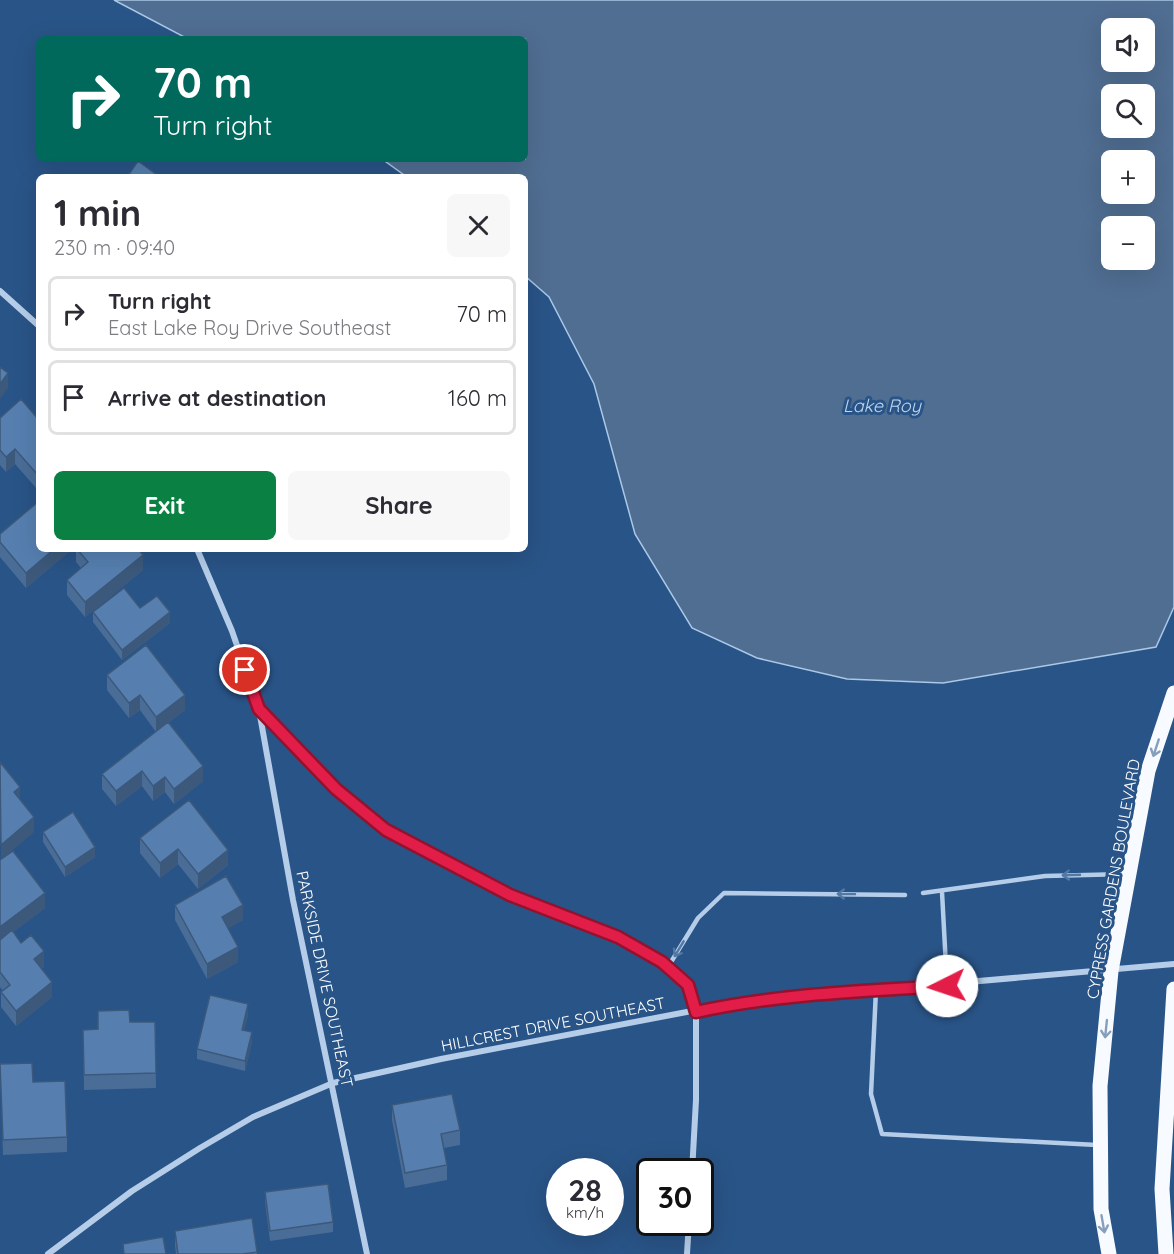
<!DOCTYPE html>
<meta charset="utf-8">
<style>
:root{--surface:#fff;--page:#f7f7f7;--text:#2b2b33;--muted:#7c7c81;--line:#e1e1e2;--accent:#0b8043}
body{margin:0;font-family:Quicksand,sans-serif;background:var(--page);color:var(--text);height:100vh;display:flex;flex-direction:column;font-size:22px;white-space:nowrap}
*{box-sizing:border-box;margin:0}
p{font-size:20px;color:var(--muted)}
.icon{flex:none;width:33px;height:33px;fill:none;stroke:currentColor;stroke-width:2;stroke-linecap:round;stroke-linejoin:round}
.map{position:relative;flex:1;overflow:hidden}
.drawer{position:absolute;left:36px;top:174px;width:492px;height:378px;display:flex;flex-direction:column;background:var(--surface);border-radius:9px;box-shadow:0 6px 24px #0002}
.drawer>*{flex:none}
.guide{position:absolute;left:36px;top:36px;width:492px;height:126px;border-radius:9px;box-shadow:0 6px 24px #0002;background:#00695c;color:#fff;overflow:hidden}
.fabs{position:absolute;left:1101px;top:18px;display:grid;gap:12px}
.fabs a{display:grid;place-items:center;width:54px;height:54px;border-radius:9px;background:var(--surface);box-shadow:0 6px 24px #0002;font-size:30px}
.speed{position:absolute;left:546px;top:1158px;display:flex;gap:12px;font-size:30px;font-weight:700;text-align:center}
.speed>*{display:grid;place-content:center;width:78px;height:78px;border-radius:50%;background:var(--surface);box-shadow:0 6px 24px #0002;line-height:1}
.speed small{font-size:15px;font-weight:400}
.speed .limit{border:3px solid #111;border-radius:9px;background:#fff;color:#111}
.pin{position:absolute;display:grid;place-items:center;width:51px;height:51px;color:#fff;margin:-26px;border:3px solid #fff;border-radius:50%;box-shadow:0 2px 6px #0007}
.me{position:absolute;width:66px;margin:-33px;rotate:266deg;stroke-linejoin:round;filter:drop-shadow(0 0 4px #0008)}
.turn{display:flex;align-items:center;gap:21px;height:126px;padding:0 18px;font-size:27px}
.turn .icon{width:78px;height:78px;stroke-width:2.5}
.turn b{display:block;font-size:42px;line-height:51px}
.round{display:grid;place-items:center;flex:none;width:63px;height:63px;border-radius:9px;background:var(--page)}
.headline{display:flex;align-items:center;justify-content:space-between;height:102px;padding:0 18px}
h1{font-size:36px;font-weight:800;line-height:45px}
.primary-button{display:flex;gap:12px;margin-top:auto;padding:12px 18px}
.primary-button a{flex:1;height:69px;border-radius:9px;background:var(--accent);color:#fff;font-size:24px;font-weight:800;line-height:69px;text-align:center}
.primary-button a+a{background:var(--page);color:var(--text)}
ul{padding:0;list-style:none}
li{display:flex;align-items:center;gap:18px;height:75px;margin:0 12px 9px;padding:0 6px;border:3px solid var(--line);border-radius:9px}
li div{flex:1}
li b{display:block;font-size:22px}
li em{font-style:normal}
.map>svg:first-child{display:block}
</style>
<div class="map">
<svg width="1174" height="1254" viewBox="0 0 1174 1254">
<rect width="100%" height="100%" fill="#295487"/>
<!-- water -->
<path fill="#506e92" stroke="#aac8e8" stroke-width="1.5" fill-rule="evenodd" d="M114,0H1174V607L1156,647L943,683L847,679L757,658L692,628L635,534L594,384L549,297L525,276V177H407L382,159H525V39H188ZM1112,28H1144V62H1112ZM1112,94H1144V128H1112ZM1112,160H1144V194H1112ZM1112,226H1144V260H1112Z"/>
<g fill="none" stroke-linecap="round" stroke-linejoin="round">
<!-- lane -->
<path stroke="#b5cde8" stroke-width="4.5" d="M942,892L947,985
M923,893L1045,876L1127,874
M668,967L698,918L724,893L905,895
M876,990L871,1094L882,1134L1097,1145"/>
<!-- street -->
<path stroke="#b5cde8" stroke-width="6" d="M0,291L39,326
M197,549L232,631L259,709L353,804L386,830L510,895L618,937L662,962L688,985L696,1012V1100L692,1172
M259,710L293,900L367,1254
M48,1254L132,1191L200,1148L253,1117L333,1083L441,1059L739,1002L1174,964
M687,1254L689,1222"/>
<!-- primary -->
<path stroke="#f7fafe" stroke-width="15" d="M1109,1254L1101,1209L1100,1086L1111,971L1148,771L1174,693
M1166,1254L1162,1189L1174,989"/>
</g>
<!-- wall -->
<path fill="#4a6d97" d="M0,418L39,420V487L37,489L15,464L6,472L0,465Z
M0,534L39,549H72L26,588L0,557Z
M76,549H138L143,570L85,617L67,595V580L81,568L76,562Z
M140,608L170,623L122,660L93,622V612Z
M107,675L185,710L169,722L203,781L174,804L165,792L153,801L142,786L116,806L102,789V774L156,732L140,710L129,718L107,690Z
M189,800L228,865L198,889L178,864L160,878L140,853V838Z
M43,832L95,857L65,877L43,842Z
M0,860L45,908L13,932L21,943L44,966L41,969L52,997L16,1026L1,1007V992L3,991L0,987Z
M175,905L243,920L228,928L238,962L207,979L175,920Z
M248,1015L244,1030L252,1042L245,1071L197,1059V1049Z
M130,1022H155L156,1088L84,1090L83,1030L98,1029Z
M0,1064L33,1082L67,1137V1152L3,1155Z
M392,1105L460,1130V1145L444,1148L447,1165V1180L405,1188L392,1120Z
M265,1192L333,1222V1232L270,1241L265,1202Z
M175,1231L257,1252V1254H176L175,1246Z"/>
<!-- shaded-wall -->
<path fill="#3c597b" d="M8,373V388L0,399V384Z
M15,449V464L6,472V457Z
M39,472V487L37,489V474Z
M54,549H72L26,588V573Z
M143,555V570L85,617V602Z
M170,612V623L122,660V650Z
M140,695V710L129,718V703Z
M185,695V710L156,732V717Z
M203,766V781L174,804V789Z
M142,771V786L116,806V791Z
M165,777V792L153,801V786Z
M20,787V802L14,792Z
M34,817V832L1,860V845Z
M95,847V857L65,877V867Z
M178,849V864L160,878V863Z
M228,850V865L198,889V874Z
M45,893V908L0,942V927Z
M243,905V920L222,932V917Z
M238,947V962L207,979V964Z
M44,951V966L34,974V959Z
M52,982V997L16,1026V1011Z
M248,1004V1015L242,1040V1030Z
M252,1032V1042L245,1071V1061Z"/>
<!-- building -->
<path fill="#567fb0" stroke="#3c597b" stroke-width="1.5" d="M138,161L160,177H127Z
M0,367L8,373L0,384Z
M21,399L39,420V472L37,474L15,449L6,457L0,450V418Z
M39,501V549H54L26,573L0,542V534Z
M77,549H138L143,555L85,602L67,580L88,562Z
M124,588L140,608L157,596L170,612L122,650L93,612Z
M146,645L185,695L156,717L140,695L129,703L107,675Z
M168,722L203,766L174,789L165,777L153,786L142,771L116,791L102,774Z
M0,762L20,787L14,792L34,817L1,845Z
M189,800L228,850L198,874L178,849L160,863L140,838Z
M73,812L95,847L65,867L43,832Z
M13,851L45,893L0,927V860Z
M226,876L243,905L222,917L238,947L207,964L175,905Z
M12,930L21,943L31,935L44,951L34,959L52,982L16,1011L1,992L10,985L0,972V940Z
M210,995L248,1004L242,1030L252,1032L245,1061L197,1049Z
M129,1010L130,1022H155L156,1073L84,1075L83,1030L98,1029V1011Z
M32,1063L33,1082L65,1081L67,1137L3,1140L0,1064Z
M452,1094L460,1130L441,1134L447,1165L405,1173L392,1105Z
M328,1184L333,1222L270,1231L265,1192Z
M252,1218L257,1252L242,1254H178L175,1231Z
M163,1237L166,1254H124L123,1244Z"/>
<!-- one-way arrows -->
<defs><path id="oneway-shaft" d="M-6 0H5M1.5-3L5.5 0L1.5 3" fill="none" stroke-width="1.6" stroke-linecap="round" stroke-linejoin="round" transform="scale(1.5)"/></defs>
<g stroke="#869fbd">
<use href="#oneway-shaft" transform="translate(1156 748) rotate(108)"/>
<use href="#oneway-shaft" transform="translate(1106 1029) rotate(96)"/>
<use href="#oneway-shaft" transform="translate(1103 1224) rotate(80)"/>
</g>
<g stroke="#5378a4">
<use href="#oneway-shaft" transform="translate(1071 875) rotate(178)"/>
<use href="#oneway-shaft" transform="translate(846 894) rotate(-179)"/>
<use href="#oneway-shaft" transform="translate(679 949) rotate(121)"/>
</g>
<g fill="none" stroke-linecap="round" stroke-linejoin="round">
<defs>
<path id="route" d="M245,670L259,709L336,789L386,830L510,895L618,937L662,962L688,985L696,1012C778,994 863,991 947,986"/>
</defs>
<!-- route casing -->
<use href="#route" stroke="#92132f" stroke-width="15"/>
<!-- route -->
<use href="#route" stroke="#e11d48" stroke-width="10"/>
</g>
<g text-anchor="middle" stroke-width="6" stroke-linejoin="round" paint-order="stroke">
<!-- street labels -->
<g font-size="16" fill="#fff" stroke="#295487">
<text transform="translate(1113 879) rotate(-80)" y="6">CYPRESS GARDENS BOULEVARD</text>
<text transform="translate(325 979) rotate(78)" y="6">PARKSIDE DRIVE SOUTHEAST</text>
<text transform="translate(553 1024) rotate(-11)" y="6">HILLCREST DRIVE SOUTHEAST</text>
</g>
<!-- water labels -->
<g font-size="18" font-style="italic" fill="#c1d7ef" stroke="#295487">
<text x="882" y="412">Lake Roy</text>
</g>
</g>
</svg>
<div class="fabs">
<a><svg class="icon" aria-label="sound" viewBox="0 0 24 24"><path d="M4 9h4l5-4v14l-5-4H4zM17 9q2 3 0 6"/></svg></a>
<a><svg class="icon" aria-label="search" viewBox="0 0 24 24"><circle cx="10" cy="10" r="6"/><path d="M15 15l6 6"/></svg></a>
<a>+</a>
<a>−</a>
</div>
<div class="speed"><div>28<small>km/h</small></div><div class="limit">30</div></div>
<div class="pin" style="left:245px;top:670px;background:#d93025"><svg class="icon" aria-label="arrive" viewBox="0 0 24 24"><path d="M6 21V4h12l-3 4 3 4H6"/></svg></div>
<svg class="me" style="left:947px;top:986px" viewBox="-20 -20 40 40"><circle r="19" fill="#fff"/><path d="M0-13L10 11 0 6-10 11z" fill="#e11d48"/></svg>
<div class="guide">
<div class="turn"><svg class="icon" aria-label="right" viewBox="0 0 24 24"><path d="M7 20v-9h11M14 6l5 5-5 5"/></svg><div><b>70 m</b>Turn right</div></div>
</div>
<section class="drawer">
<div class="headline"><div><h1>1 min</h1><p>230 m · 09:40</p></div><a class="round"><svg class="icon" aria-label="close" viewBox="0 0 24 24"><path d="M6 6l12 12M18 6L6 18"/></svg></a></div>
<ul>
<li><svg class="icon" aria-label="right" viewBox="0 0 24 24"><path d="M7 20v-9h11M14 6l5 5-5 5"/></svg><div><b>Turn right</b><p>East Lake Roy Drive Southeast</p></div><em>70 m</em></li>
<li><svg class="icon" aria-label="arrive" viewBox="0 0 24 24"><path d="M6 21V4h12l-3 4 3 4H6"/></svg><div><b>Arrive at destination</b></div><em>160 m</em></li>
</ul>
<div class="primary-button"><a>Exit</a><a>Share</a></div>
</section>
</div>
